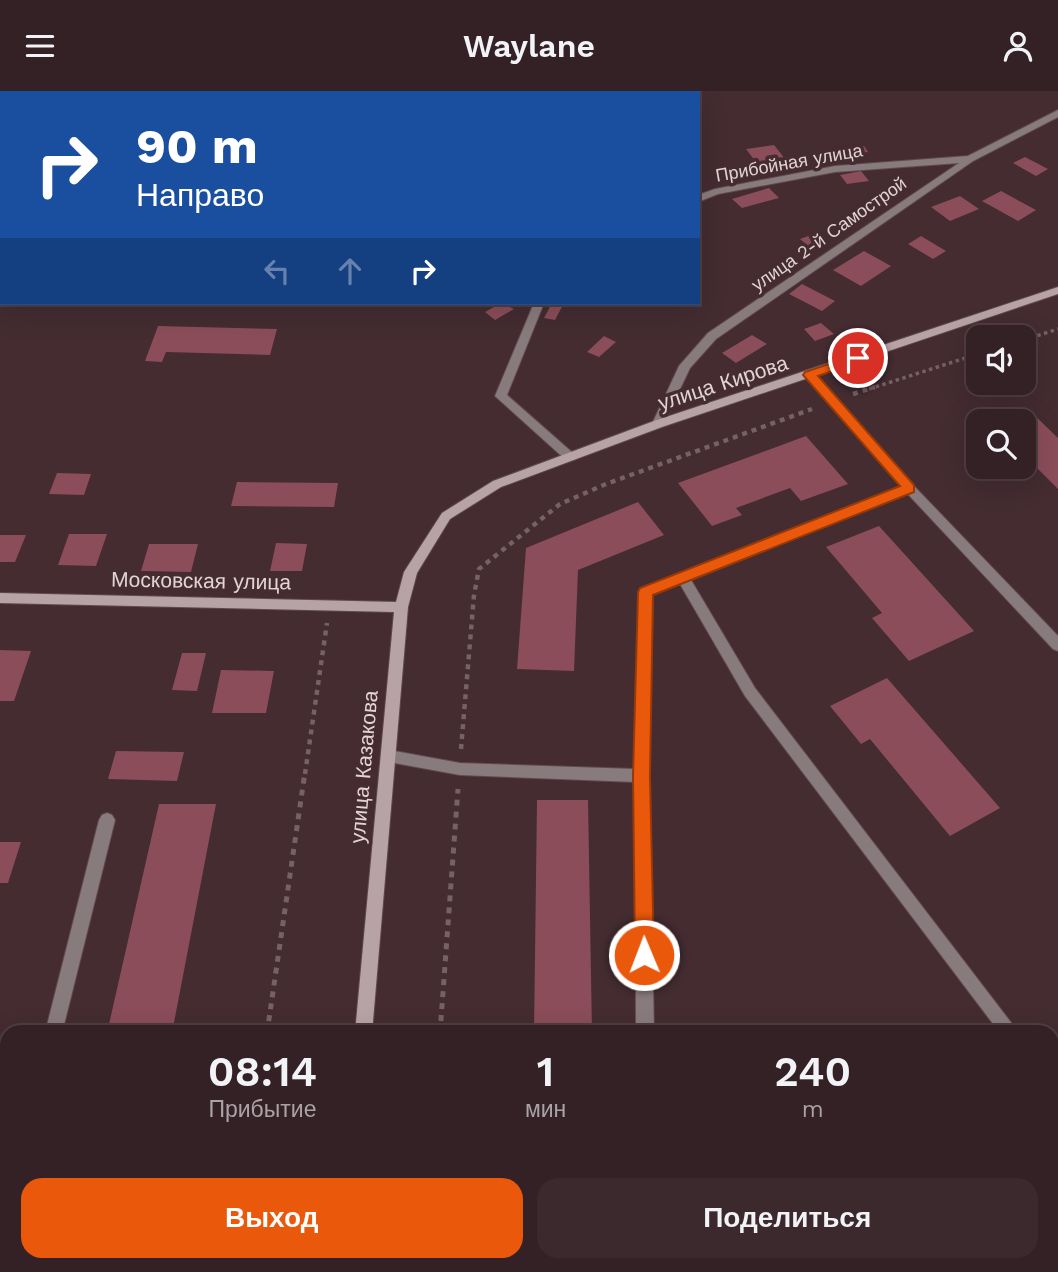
<!DOCTYPE html>
<html lang="ru">
<meta charset="utf-8">
<style>
:root{--surface:#332125;--page:#3b292d;--text:#f1f3f6;--muted:#a9a3a7;--line:#4e3e42;--accent:#ea580c}
body{margin:0;font-family:"Work Sans",sans-serif;background:var(--page);color:var(--text);height:100vh;display:flex;flex-direction:column;font-size:26px;white-space:nowrap}
*{box-sizing:border-box;margin:0}
p{font-size:23px;color:var(--muted)}
.icon{flex:none;width:38px;height:38px;fill:none;stroke:currentColor;stroke-width:2;stroke-linecap:round;stroke-linejoin:round}
.map{position:relative;flex:1;overflow:hidden}
.drawer{position:absolute;left:0px;top:934px;width:1059px;height:247px;display:flex;flex-direction:column;background:var(--surface);border-radius:21px 21px 0 0;box-shadow:0 7px 28px #0002,0 0 0 2px var(--line)}
.drawer>*{flex:none}
.guide{position:absolute;left:0px;top:0px;width:700px;height:214px;box-shadow:0 7px 28px #0002,0 0 0 2px var(--line);background:#1a4fa0;color:#fff;overflow:hidden}
.buttons{position:absolute;left:966px;top:234px;display:grid;gap:14px}
.buttons a{display:grid;place-items:center;width:70px;height:70px;border-radius:14px;background:var(--surface);box-shadow:0 7px 28px #0002,0 0 0 2px var(--line);font-size:35px}
.pin{position:absolute;display:grid;place-items:center;width:60px;height:60px;color:#fff;margin:-30px;border:4px solid #fff;border-radius:50%;box-shadow:0 2px 7px #0007}
.me{position:absolute;width:77px;margin:-38px;rotate:359deg;stroke-linejoin:round;filter:drop-shadow(0 0 5px #0008)}
.turn{display:flex;align-items:center;gap:24px;height:147px;padding:0 21px;font-size:32px}
.turn .icon{width:91px;height:91px;stroke-width:2.5}
.turn b{display:block;font-size:49px;line-height:60px}
.lanes{display:flex;align-items:center;height:66px;padding:0 21px;background:#0003;justify-content:center;gap:35px;direction:ltr}
.lanes .off{opacity:.35}
.eta{display:flex;justify-content:space-evenly;align-items:center;height:119px;text-align:center}
.eta b{font-size:42px;font-weight:600;line-height:49px}
.cta{display:flex;gap:14px;margin-top:auto;padding:14px 21px}
.cta a{flex:1;height:80px;border-radius:21px;background:var(--accent);color:#fff;font-size:28px;font-weight:600;line-height:80px;text-align:center}
.cta a+a{background:var(--page);color:var(--text)}
header{display:flex;justify-content:space-between;align-items:center;height:91px;padding:0 21px;background:var(--surface);font-size:32px;font-weight:600}
.map>svg:first-child{display:block}
</style>
<header><svg class="icon" aria-label="menu" viewBox="0 0 24 24"><path d="M4 6h16M4 12h16M4 18h16"/></svg>Waylane<svg class="icon" aria-label="person" viewBox="0 0 24 24"><circle cx="12" cy="8" r="4"/><path d="M4 21q1-7 8-7t8 7"/></svg></header>
<div class="map">
<svg width="1058" height="1181" viewBox="0 0 1058 1181">
<rect width="100%" height="100%" fill="#442c31"/>
<!-- water -->
<path fill="#3b0516" d="M0,0H659L2,2V22Z"/>
<!-- building -->
<path fill="#8a4d59" d="M774,54L794,79L766,84L746,58Z
M864,55L868,61L845,65L840,59Z
M1025,66L1048,78L1036,85L1013,72Z
M861,80L869,90L847,93L840,84Z
M769,97L779,107L742,117L732,108Z
M1001,100L1036,119L1018,130L982,110Z
M960,105L979,118L950,130L931,116Z
M811,144L823,155L812,158L800,148Z
M921,145L946,160L933,168L908,153Z
M864,160L891,175L861,195L833,179Z
M802,193L835,210L822,220L789,203Z
M501,212L514,218L495,229L485,221Z
M552,212H564L555,229L544,227Z
M821,232L834,243L815,250L804,238Z
M158,235L277,238L270,264L166,261L162,271L145,270Z
M752,244L767,253L736,272L722,262Z
M604,245L616,251L599,266L587,261Z
M1028,318L1058,347V398L1024,364V331H994Z
M806,345L848,393L801,410L790,397L736,417L742,424L712,435L678,392Z
M57,382L91,383L84,404L49,403Z
M237,391L338,392L334,416L231,415Z
M638,411L664,444L578,479L574,580L517,578L526,457Z
M879,435L974,540L909,570L872,527L882,522L826,456Z
M69,443H107L96,475L58,474Z
M0,444H26L15,471H0Z
M276,452L307,453L302,480H270Z
M149,453H198L191,481L141,480Z
M0,559L31,560L14,610H0Z
M182,562H206L197,600L172,599Z
M221,579L274,580L266,622H212Z
M887,587L1000,717L950,745L870,648L861,653L830,615Z
M116,660L184,661L177,690L108,688Z
M537,709H588L592,942H534Z
M159,713H216L172,942H107Z
M0,751H21L8,792H0Z
M0,949H7V974L1,996Z
M55,1174H127L126,1181H53Z"/>
<g fill="none" stroke-linecap="round" stroke-linejoin="round">
<defs>
<path id="lane" d="M909,393L913,394L915,397L913,400L691,489L755,597L1019,942H1000L745,605L680,493L653,504L649,685L654,942H636L635,691L460,684L389,671L384,669L382,665L384,661L389,659L460,672L635,678L639,501L641,497Z
M107,722L112,724L115,729L62,942H45L99,729L102,724Z
M1052,985L1058,988V1011L1052,1008Z
M7,1112V1155L0,1158V1115Z
M639,1174H659V1181H639Z"/>
<path id="street" d="M1058,19V26L973,70L716,248L690,277L662,336H654L652,333L679,275L708,242L959,72L835,81L718,103L698,111V104L715,98L835,75L968,65Z
M534,212H544L507,304L574,363L576,366L574,369H566L495,305Z
M810,280L814,281L913,394L1058,545V560L1053,558L905,400L806,287L804,284Z"/>
<path id="secondary" d="M1058,196V203L662,336L501,396L450,428L417,482L408,516L372,942H355L394,521L0,512V502L396,511L404,481L442,422L493,390L654,330Z
M331,1174H351L350,1181H330Z"/>
</defs>
<!-- lane casing -->
<use href="#lane" stroke="#614a4f" stroke-width="2"/>
<!-- street casing -->
<use href="#street" stroke="#614a4f" stroke-width="2"/>
<!-- secondary casing -->
<use href="#secondary" stroke="#614a4f" stroke-width="2"/>
<!-- path-far2 -->
<path stroke="#766165" stroke-width="3.5" stroke-dasharray="3.5 3.5" stroke-linecap="butt" d="M1024,249L1058,238
M869,298L978,263"/>
<!-- path-far1 -->
<path stroke="#766165" stroke-width="4.5" stroke-dasharray="5 5" stroke-linecap="butt" d="M853,303L875,296
M461,658L474,504L479,478L560,413L606,393L812,318
M305,683L327,532"/>
<!-- path -->
<path stroke="#766165" stroke-width="5" stroke-dasharray="6 6" stroke-linecap="butt" d="M267,942L305,681
M440,942L458,698
M232,1181L233,1174
M422,1181L423,1174"/>
<!-- lane -->
<use href="#lane" fill="#887b7d" fill-rule="evenodd"/>
<!-- street -->
<use href="#street" fill="#887b7d" fill-rule="evenodd"/>
<!-- secondary -->
<use href="#secondary" fill="#b7a3a6" fill-rule="evenodd"/>
</g>
<!-- route -->
<path fill="#ea580c" stroke="#983908" stroke-width="2" d="M858,263L864,267L862,270L818,285L914,394V401L653,504L650,685L654,864L651,871L644,874L638,871L635,864L633,685L638,501L640,497L900,395L803,284L805,281Z"/>
<g text-anchor="middle" stroke-width="7" stroke-linejoin="round" paint-order="stroke">
<!-- far-street labels -->
<g font-size="18" fill="#e3d3d5" stroke="#442c31">
<text transform="translate(789 72) rotate(-10)" y="6">Прибойная улица</text>
<text transform="translate(829 143) rotate(-35)" y="6">улица 2-й Самострой</text>
</g>
<!-- street labels -->
<g font-size="21" fill="#e3d3d5" stroke="#442c31">
<text transform="translate(723 292) rotate(-18)" y="7">улица Кирова</text>
<text transform="translate(201 490) rotate(1)" y="7">Московская улица</text>
<text transform="translate(364 676) rotate(-85)" y="7">улица Казакова</text>
</g>
</g>
</svg>
<div class="buttons">
<a><svg class="icon" aria-label="sound" viewBox="0 0 24 24"><path d="M4 9h4l5-4v14l-5-4H4zM17 9q2 3 0 6"/></svg></a>
<a><svg class="icon" aria-label="search" viewBox="0 0 24 24"><circle cx="10" cy="10" r="6"/><path d="M15 15l6 6"/></svg></a>
</div>
<div class="pin" style="left:858px;top:267px;background:#d93025"><svg class="icon" aria-label="arrive" viewBox="0 0 24 24"><path d="M6 21V4h12l-3 4 3 4H6"/></svg></div>
<svg class="me" style="left:644px;top:864px" viewBox="-20 -20 40 40"><circle r="17" fill="#ea580c" stroke="#fff" stroke-width="3"/><path d="M0-11L8 9 0 5-8 9z" fill="#fff"/></svg>
<div class="guide">
<div class="turn"><svg class="icon" aria-label="right" viewBox="0 0 24 24"><path d="M7 20v-9h11M14 6l5 5-5 5"/></svg><div><b>90 m</b>Направо</div></div>
<div class="lanes"><svg class="icon off" aria-label="left" viewBox="0 0 24 24"><path d="M17 20v-9H6M10 6l-5 5 5 5"/></svg><svg class="icon off" aria-label="ahead" viewBox="0 0 24 24"><path d="M12 20V5M6 11l6-6 6 6"/></svg><svg class="icon" aria-label="right" viewBox="0 0 24 24"><path d="M7 20v-9h11M14 6l5 5-5 5"/></svg></div>
</div>
<section class="drawer">
<div class="eta">
<div><b>08:14</b><p>Прибытие</p></div>
<div><b>1</b><p>мин</p></div>
<div><b>240</b><p>m</p></div>
</div>
<div class="cta"><a>Выход</a><a>Поделиться</a></div>
</section>
</div>
